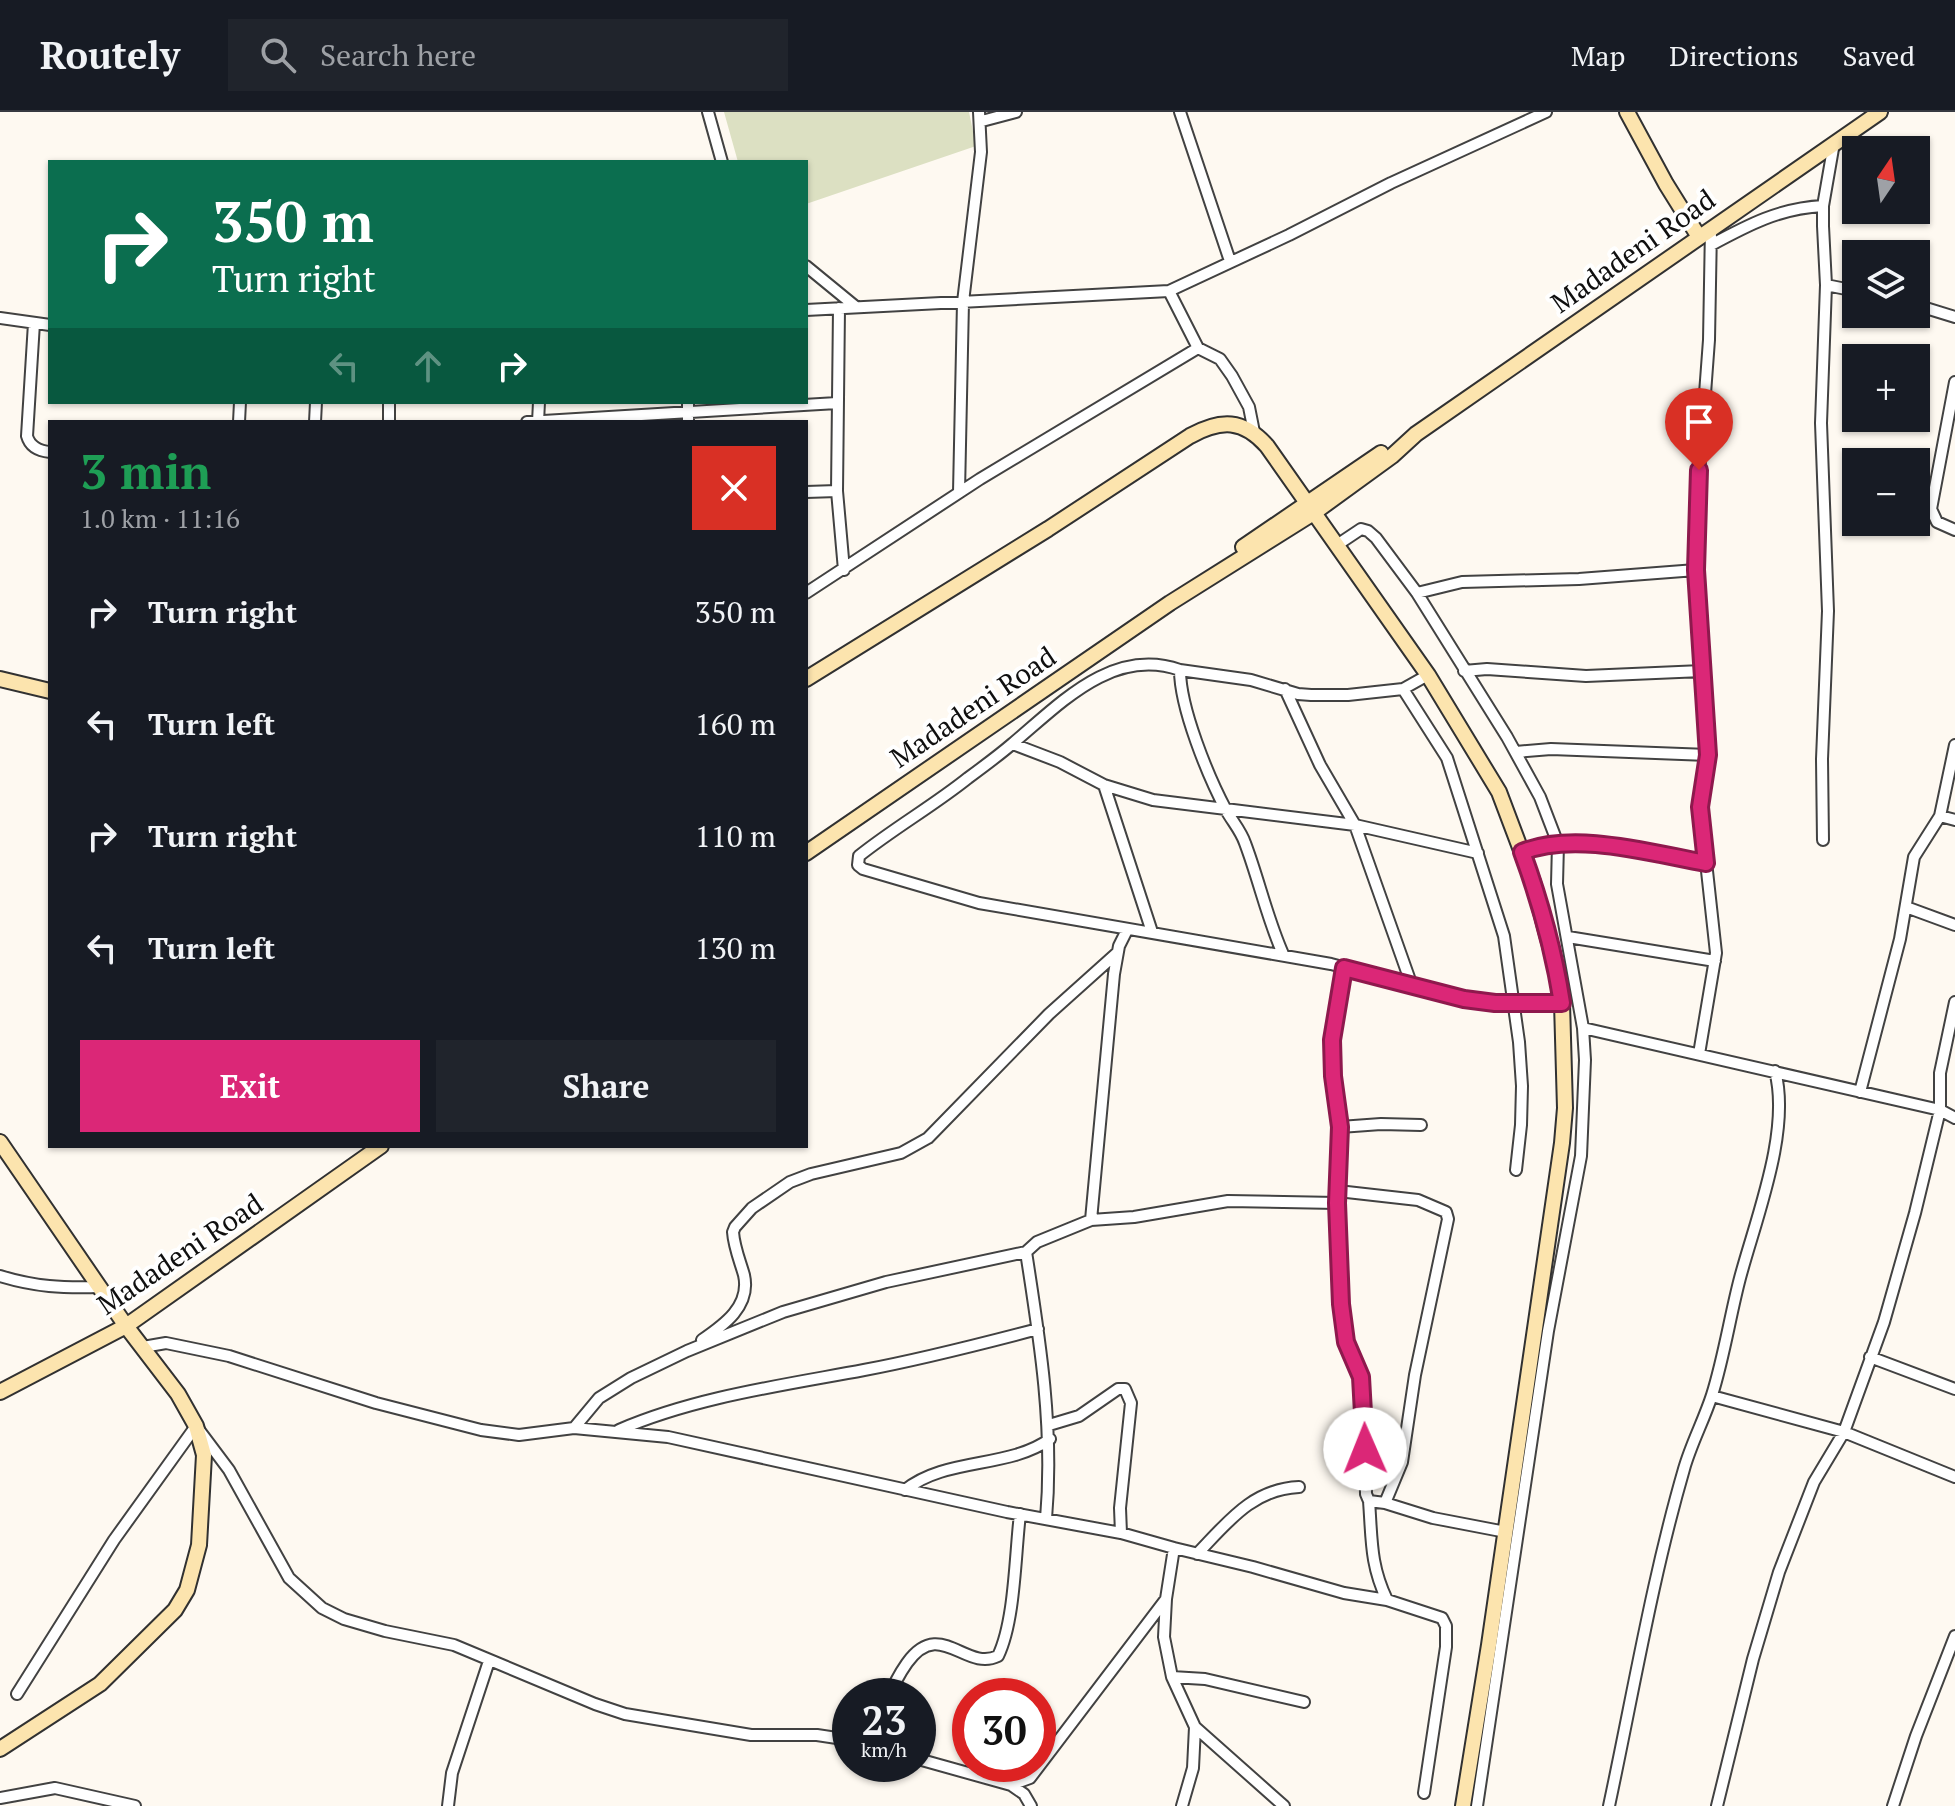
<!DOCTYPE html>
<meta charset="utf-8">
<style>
:root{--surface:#171b24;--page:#20242c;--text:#f1f3f6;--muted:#9ea1a6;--line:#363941;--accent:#db2777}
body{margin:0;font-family:"PT Serif",serif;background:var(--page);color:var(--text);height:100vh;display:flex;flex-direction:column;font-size:30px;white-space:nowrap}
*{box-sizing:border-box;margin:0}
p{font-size:26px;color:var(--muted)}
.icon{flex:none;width:44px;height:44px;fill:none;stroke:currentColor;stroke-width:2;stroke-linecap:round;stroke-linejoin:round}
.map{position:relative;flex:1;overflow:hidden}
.drawer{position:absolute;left:48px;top:308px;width:760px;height:728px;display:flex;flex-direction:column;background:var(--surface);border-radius:0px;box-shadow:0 2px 6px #0004}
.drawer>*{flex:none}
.hud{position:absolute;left:48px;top:48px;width:760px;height:244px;border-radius:0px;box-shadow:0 2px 6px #0004;background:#0b6e4f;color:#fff;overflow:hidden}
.needle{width:52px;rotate:13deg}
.buttons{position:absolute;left:1842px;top:24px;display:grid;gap:16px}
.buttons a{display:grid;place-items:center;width:88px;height:88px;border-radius:0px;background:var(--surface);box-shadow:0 2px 6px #0004;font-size:40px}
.speed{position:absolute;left:832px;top:1566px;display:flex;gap:16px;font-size:40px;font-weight:700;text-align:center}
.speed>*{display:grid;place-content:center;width:104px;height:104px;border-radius:50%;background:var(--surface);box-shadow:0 2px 6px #0004;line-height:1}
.speed small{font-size:20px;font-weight:400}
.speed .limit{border:12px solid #d22;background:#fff;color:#111}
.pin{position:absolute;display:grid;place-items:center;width:68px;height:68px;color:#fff;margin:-82px -34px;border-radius:50% 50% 50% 0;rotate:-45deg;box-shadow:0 0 8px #0007}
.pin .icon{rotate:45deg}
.me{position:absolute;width:88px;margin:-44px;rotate:359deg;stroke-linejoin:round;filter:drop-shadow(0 0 6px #0008)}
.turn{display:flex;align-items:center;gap:28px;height:168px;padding:0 32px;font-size:36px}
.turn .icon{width:104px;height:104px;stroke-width:2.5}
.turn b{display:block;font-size:56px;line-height:68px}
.lanes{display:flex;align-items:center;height:76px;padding:0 32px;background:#0003;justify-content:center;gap:40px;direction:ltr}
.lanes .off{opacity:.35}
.round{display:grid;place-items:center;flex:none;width:84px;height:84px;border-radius:0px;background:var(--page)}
.summary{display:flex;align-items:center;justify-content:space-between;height:136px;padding:0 32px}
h1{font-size:48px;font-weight:600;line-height:60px;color:#1e9e55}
.button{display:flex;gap:16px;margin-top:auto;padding:16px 32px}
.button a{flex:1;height:92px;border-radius:0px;background:var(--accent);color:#fff;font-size:32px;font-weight:600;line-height:92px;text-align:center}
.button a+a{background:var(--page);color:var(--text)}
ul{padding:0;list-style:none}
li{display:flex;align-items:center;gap:24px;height:112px;padding:0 32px}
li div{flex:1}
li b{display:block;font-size:30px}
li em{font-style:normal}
header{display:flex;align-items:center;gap:48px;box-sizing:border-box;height:112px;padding:0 40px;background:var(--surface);border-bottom:2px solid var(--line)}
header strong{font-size:38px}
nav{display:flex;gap:44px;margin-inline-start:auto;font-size:28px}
.search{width:560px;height:72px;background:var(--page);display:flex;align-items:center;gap:20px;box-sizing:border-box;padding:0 28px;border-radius:0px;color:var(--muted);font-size:30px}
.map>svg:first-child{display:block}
</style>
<header>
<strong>Routely</strong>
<div class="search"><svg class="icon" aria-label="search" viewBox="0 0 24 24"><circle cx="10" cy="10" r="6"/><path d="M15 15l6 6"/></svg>Search here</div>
<nav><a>Map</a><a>Directions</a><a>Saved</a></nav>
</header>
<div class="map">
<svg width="1955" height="1694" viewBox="0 0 1955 1694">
<rect width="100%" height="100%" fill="#fef9f1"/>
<!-- cemetery -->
<path fill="#dce0c2" d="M724,0H969L976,34L806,92V50H738Z"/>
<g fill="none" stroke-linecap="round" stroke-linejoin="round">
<defs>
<path id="street" d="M708,0L722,50
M1180,0L1230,149
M982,9L1016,0
M1711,133C1748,113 1780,96 1823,94
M806,154L856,195
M1826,173L1856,179
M1169,179L1198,236L1220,247L1232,264L1249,295L1254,320
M1916,193L1955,205
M839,196L837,379L844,458
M806,198L1169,179L1289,123L1391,71L1546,0
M0,206L50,213
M34,211L27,324C30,335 39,339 50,340
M1955,270L1931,397L1937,410L1955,418
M688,290V310
M239,310L240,290
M315,310L316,290
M389,310V290
M527,310L837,291
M538,310L539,290
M806,380L837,379
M959,380L963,190L981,40L979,0
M1337,433L1361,417L1368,419L1376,426L1417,481L1507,625L1540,685L1558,732L1557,772L1583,916L1585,948L1581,1044L1548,1219L1477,1694
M806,481L980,367L1198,236
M1417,481L1462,470L1579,467L1696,458
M1180,558C1112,534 1059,593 1012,632C998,644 983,655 968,666C933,694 894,716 859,744L858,753L863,757L979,791L1331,852L1464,887L1495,891H1562
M1464,559L1487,557L1586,564L1702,559
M1285,577L1320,653L1355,713L1412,874
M1403,577L1447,646L1504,824L1519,930L1522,974L1521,1013L1516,1058
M1013,632L1060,650L1104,673L1153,688L1355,713L1478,741
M1516,640L1551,637L1708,643
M1104,673L1152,820
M1940,704L1955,708
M1823,728L1822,647L1828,499L1821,311L1826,173L1823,114V94L1834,31
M1522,740C1575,719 1650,741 1706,751
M1906,795L1955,813
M1568,825L1715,849
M1283,842C1267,806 1259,768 1245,731C1241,719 1232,709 1226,698C1208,664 1180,596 1180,558L1251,568L1298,582L1311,583H1348L1403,577L1428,563
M1344,856L1332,928L1333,964L1340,1015L1337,1091L1341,1192L1346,1230L1358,1256L1364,1282L1366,1382L1369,1389L1385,1391L1433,1406L1506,1420
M1583,916L1940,998L1955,1006
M1699,942L1716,841L1700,695L1708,643L1696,458L1697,389L1709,228L1711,116
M1860,980L1900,827L1914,745L1940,704L1955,633
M1340,1015L1381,1012L1421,1013
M1338,1079L1418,1088L1446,1100L1448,1107L1415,1263L1402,1350L1385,1391
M1091,1108L1134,1105L1228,1089L1337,1091
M1026,1140C1040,1229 1054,1317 1046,1407
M0,1164C36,1175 62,1176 100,1175
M702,1228C724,1213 751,1194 744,1163C740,1149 734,1135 733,1120L735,1115L752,1096L790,1070L811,1062L901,1041L928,1026L1049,902L1117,841
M143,1235L166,1231L229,1244L376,1291L481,1318L519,1323L574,1316L668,1325L1007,1400L1121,1421L1174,1436
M1870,1245L1955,1277
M1712,1284L1844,1320L1955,1365
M1049,1313L1079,1304L1118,1277H1125L1131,1291L1120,1396L1121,1421
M574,1316L599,1286L631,1266L687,1239L783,1200L886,1170L1026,1140L1037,1130L1091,1108L1114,862L1119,834L1127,818
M619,1318C695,1285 784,1273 864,1258C923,1247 981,1232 1038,1217
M905,1378C946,1345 1008,1357 1050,1327
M1369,1389C1372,1428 1370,1452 1387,1488
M1197,1442C1227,1411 1252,1377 1299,1375
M1172,1565L1205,1567L1304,1590
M17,1582L114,1428L196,1314L229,1358L289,1466L322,1496L344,1507L385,1519L454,1533L595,1592L625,1602L751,1623H817L850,1628
M890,1584C894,1571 900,1561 907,1551C940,1505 965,1560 998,1544C1015,1509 1015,1443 1020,1402
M1195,1615L1284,1694
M918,1647L1011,1673L1030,1666L1166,1487
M1011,1673L1024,1682L1031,1694
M0,1686L55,1676L135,1694
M448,1694L452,1661L489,1549
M1182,1694L1193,1656L1195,1615L1172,1565L1164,1525L1166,1487L1174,1436L1253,1455L1344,1481L1387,1488L1442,1506L1446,1514V1535L1424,1681
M1609,1694C1633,1582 1652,1467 1684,1357C1691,1332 1704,1308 1712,1283C1724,1245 1730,1204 1740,1166C1756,1106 1791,1019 1775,959
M1717,1694L1753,1547L1779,1460L1814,1370L1844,1320L1884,1210L1915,1101L1940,998V961L1955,890
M1893,1694L1916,1624L1955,1524"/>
<path id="secondary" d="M1627,0L1666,72L1699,125
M1243,435L1381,341
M0,567L50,579
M806,567L1048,417L1190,324C1221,307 1243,307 1267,334L1428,563L1499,680L1533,770L1558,864L1562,891L1565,996L1562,1031L1489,1533L1463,1694
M806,741L1170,491L1315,400L1392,344L1416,322L1880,0
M0,1030L126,1214L178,1282L196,1314L204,1343L199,1433L187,1478L175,1498L100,1572L0,1637
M0,1280L126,1214L381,1034"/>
</defs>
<!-- street casing -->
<use href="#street" stroke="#424242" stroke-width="14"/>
<!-- secondary casing -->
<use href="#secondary" stroke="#313131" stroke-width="18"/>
<!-- street -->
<use href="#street" stroke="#fff" stroke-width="10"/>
<!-- secondary -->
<use href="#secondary" stroke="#fce4ae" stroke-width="14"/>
</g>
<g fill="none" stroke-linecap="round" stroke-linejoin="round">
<defs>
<path id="route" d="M1365,1337L1361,1265L1346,1230L1341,1192L1337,1091L1340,1015L1333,964L1332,928L1344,856L1464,887L1495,891H1562C1554,840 1540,789 1522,740C1575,719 1650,741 1706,751L1700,695L1708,643L1696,458L1699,358"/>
</defs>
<!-- route casing -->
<use href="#route" stroke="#8e194d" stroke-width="20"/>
<!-- route -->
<use href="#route" stroke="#db2777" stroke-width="14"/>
</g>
<g text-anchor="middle" stroke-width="8" stroke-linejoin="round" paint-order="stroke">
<!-- street labels -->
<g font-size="28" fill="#0f0f0f" stroke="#fff">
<text transform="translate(1633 139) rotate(-35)" y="10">Madadeni Road</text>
<text transform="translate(973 595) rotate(-34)" y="10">Madadeni Road</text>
<text transform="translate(180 1142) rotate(-34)" y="10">Madadeni Road</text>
</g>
</g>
</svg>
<div class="buttons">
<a><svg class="needle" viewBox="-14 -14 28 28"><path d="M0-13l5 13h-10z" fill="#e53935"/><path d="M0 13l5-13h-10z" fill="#9ea1a6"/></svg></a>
<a><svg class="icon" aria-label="layers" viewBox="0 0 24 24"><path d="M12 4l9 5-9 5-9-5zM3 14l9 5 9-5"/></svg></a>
<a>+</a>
<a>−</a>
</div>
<div class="speed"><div>23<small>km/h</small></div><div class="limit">30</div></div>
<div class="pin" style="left:1699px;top:358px;background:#d93025"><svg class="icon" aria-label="arrive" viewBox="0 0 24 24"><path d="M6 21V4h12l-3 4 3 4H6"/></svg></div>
<svg class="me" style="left:1365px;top:1337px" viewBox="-20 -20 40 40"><circle r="19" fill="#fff"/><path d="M0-13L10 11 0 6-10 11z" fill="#db2777"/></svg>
<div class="hud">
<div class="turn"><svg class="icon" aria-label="right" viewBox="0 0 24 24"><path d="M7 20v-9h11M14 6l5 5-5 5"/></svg><div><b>350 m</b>Turn right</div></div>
<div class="lanes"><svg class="icon off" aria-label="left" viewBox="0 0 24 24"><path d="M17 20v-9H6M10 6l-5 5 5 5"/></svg><svg class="icon off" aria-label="ahead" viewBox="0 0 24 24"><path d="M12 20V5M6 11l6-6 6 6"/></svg><svg class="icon" aria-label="right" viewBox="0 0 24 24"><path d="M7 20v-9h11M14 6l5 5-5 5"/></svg></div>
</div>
<section class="drawer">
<div class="summary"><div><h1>3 min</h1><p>1.0 km · 11:16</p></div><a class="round" style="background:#d93025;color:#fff"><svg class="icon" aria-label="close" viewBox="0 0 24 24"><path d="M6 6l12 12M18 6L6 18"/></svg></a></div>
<ul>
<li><svg class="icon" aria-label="right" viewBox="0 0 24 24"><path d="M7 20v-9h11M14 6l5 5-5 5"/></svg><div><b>Turn right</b></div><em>350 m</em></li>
<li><svg class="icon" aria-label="left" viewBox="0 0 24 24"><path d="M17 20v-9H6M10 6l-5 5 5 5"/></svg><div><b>Turn left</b></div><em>160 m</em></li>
<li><svg class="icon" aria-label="right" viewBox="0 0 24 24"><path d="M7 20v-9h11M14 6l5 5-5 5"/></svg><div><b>Turn right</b></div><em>110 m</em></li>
<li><svg class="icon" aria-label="left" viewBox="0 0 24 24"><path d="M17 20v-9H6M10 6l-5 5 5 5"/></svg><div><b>Turn left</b></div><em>130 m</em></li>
</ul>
<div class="button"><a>Exit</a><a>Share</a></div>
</section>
</div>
